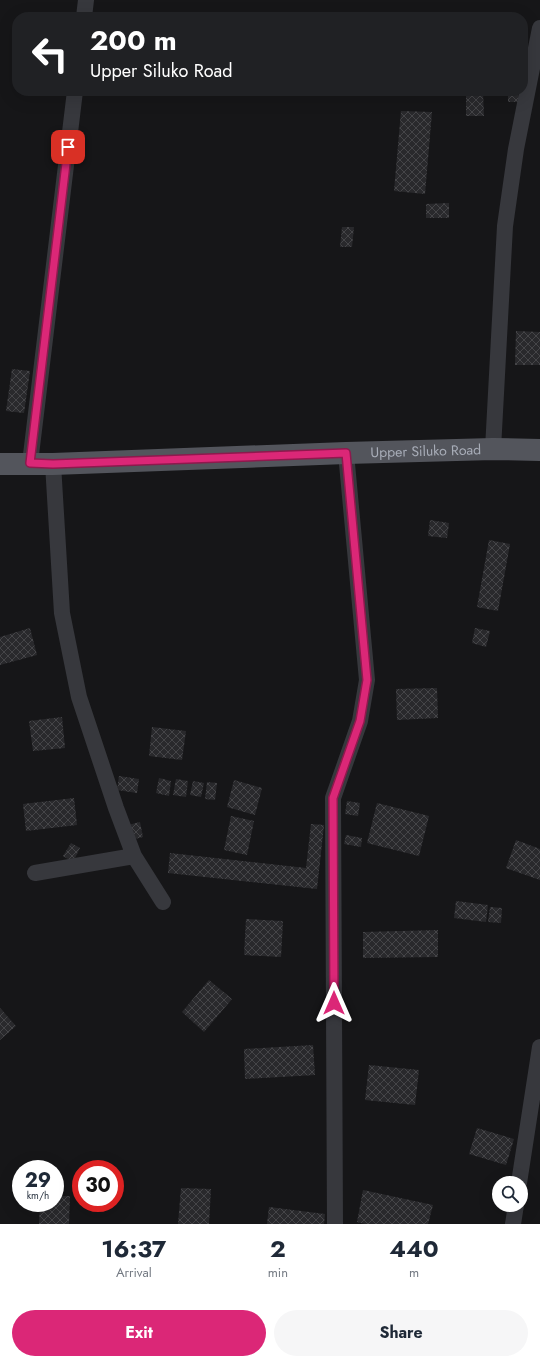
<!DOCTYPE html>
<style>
:root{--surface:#fff;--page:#f6f6f7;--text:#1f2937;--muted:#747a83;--accent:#db2777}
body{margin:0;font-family:Jost,sans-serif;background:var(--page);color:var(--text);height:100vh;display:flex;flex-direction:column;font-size:15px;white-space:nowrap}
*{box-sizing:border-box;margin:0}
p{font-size:13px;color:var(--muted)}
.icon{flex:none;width:22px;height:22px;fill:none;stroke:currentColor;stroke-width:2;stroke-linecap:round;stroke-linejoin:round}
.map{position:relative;height:1224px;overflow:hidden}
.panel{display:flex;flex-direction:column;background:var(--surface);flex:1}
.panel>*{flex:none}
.guide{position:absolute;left:12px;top:12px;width:516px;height:84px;border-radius:16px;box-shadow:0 4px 16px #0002;background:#202124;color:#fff;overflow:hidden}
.tools{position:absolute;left:492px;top:1176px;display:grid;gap:8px}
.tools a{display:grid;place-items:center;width:36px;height:36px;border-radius:50%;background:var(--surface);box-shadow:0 4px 16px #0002;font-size:20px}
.speed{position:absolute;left:12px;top:1160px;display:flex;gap:8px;font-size:20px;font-weight:700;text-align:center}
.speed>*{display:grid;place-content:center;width:52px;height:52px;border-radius:50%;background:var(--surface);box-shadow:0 4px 16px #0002;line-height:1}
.speed small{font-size:10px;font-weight:400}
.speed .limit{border:6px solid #d22;background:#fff;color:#111}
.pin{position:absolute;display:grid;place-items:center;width:34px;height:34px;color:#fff;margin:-17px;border-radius:8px;box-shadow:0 2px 6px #0006}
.me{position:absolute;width:44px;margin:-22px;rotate:0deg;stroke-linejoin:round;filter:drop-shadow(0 0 3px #0008)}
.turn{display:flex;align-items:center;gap:14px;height:84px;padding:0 12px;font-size:18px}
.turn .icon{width:52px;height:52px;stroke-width:2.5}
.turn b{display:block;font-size:28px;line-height:34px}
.eta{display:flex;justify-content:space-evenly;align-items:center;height:68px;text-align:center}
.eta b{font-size:24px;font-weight:700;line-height:28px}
.cta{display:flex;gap:8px;margin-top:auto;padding:8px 12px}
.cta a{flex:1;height:46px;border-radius:24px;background:var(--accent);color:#fff;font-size:16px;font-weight:700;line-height:46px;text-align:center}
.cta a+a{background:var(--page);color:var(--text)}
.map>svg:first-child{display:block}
</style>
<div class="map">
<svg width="540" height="1224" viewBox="0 0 540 1224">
<defs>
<pattern id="building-cross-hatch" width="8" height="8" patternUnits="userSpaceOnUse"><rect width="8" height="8" fill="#29292c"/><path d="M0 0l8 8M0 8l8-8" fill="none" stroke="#454548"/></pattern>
</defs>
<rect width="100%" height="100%" fill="#161618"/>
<!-- building -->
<path fill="url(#building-cross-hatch)" d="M466,91H483L484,116H466Z
M508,91H518V102H508Z
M401,111L432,112L425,194L394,191Z
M449,203V218H426V204Z
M342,227H354L352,247H340Z
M516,331L540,332V365H515Z
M12,369L30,371L24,413L6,411Z
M430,520L449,523L447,538L428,536Z
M489,540L510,544L498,611L477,607Z
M30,628L37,655L0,665V637Z
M475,628L490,631L486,647L472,643Z
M437,688L438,718L397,720L396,689Z
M62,717L65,748L33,751L29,721Z
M152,727L186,731L182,760L149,756Z
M119,776L139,779L137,793L117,790Z
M159,778L171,781L169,796L156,793Z
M176,779L188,781L186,797L173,795Z
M234,780L262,788L255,815L227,807Z
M193,781L204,783L201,797L190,795Z
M207,782L217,783L215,800L205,799Z
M74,798L77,825L26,831L23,804Z
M347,801L360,803L358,816L345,814Z
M377,803L429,816L419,856L367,843Z
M231,816L254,821L247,855L224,850Z
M140,822L143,837L131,840L128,825Z
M311,824L324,825L317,889L168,873L170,853L306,868Z
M346,835L362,838L361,847L344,844Z
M516,840L540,849V880L506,868Z
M71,843L80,848L73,862L63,856Z
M456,901L488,905L486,922L454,918Z
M490,907L502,908L501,923L488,922Z
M246,919L283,921L281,957L244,955Z
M438,930V957L363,958V932Z
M209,980L232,999L204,1032L182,1012Z
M0,1008L16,1026L0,1040Z
M313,1045L315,1075L245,1079L244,1049Z
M369,1065L419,1070L415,1105L365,1100Z
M477,1128L514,1139L506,1165L469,1154Z
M181,1188L211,1189L209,1224H178Z
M363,1190L433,1205L428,1224H365L357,1222Z
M55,1196H70L69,1224H39L40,1203H55Z
M269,1207L325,1214L324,1224H267Z"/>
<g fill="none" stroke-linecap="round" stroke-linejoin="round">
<!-- street -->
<path stroke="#37383d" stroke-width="16" d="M84,17L86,0
M493,449L505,226L516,149L540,28
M30,463L75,91
M53,464L62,613L79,697L116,808L134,856L163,902
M35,873L134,856
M519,1183L540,1047
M335,1224L333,798L360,721L367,680L346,453
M513,1224L516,1205"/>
<!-- primary -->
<path stroke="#53555c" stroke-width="22" id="s1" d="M0,464H53L346,453L493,449L540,450"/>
</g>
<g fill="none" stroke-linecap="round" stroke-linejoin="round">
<defs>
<path id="route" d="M68,147L30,463L53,464L346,453L367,680L360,721L333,798L334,1003"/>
</defs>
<!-- route casing -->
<use href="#route" stroke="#8e194d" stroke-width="10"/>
<!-- route -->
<use href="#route" stroke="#db2777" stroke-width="7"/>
</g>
<g text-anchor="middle" stroke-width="4" stroke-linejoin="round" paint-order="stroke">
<!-- street labels -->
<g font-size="14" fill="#a8adb8" stroke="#111113">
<text dy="5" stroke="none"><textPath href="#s1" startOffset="426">Upper Siluko Road</textPath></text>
</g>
</g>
</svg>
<div class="tools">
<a><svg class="icon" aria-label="search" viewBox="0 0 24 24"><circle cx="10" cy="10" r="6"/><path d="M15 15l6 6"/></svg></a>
</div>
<div class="speed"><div>29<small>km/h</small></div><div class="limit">30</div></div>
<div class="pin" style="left:68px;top:147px;background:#d93025"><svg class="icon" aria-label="arrive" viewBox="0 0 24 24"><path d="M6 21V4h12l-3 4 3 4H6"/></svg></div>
<svg class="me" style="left:334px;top:1003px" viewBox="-20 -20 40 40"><path d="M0-17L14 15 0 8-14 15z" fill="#db2777" stroke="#fff" stroke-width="4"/></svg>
<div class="guide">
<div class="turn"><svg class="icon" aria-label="left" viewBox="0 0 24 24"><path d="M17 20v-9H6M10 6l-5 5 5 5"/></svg><div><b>200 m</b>Upper Siluko Road</div></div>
</div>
</div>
<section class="panel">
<div class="eta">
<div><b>16:37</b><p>Arrival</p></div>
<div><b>2</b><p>min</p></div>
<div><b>440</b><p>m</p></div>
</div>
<div class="cta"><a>Exit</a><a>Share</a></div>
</section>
